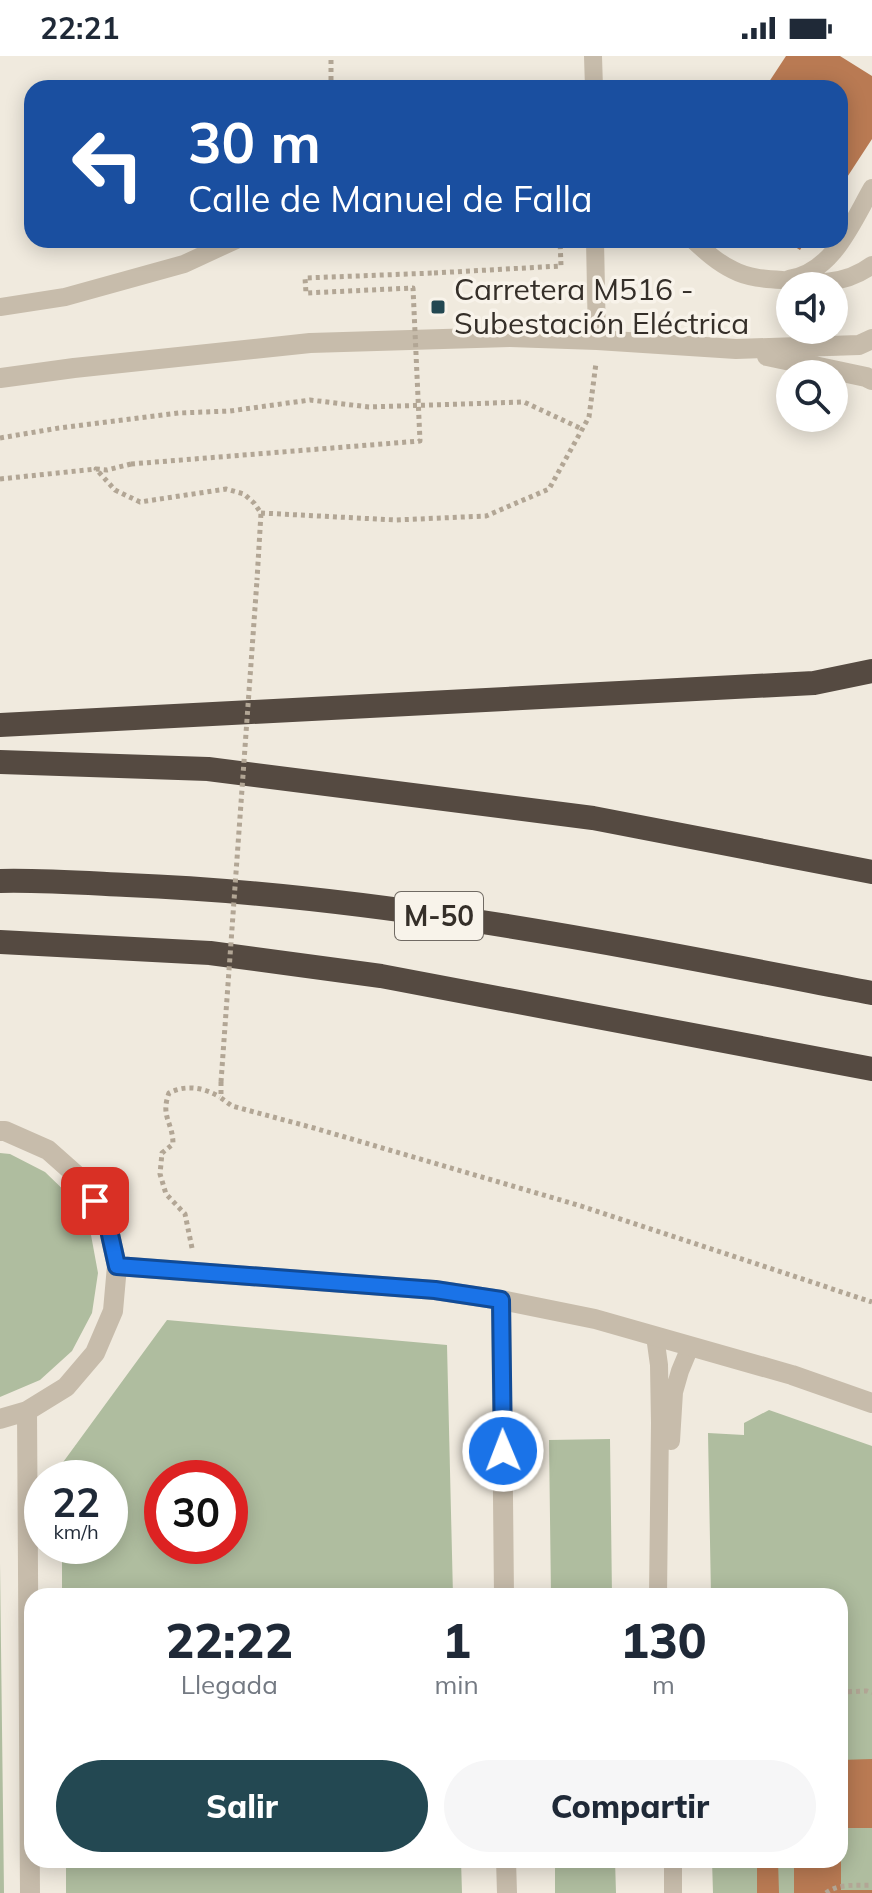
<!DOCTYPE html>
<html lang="es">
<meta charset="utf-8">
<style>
:root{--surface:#fff;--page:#f6f6f7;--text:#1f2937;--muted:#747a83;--accent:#234852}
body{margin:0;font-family:Mulish,sans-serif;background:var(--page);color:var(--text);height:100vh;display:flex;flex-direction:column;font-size:30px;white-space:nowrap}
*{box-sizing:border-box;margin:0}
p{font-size:26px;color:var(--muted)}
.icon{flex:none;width:44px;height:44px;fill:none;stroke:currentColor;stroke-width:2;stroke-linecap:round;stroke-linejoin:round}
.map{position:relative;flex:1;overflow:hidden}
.sheet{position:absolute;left:24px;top:1532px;width:824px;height:280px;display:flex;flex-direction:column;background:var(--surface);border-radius:24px;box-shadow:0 4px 20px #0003}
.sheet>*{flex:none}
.hud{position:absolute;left:24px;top:24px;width:824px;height:168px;border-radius:24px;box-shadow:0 4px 20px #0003;background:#1a4fa0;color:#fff;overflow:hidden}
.tools{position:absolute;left:776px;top:216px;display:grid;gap:16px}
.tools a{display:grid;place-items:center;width:72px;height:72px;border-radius:50%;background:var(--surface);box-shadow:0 4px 20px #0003;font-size:40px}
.speed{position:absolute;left:24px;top:1404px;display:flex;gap:16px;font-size:40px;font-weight:700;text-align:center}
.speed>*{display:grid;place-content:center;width:104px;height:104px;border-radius:50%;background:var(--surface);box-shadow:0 4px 20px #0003;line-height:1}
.speed small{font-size:20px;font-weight:400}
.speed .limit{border:12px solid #d22;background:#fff;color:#111}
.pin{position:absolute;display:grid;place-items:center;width:68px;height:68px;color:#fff;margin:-34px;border-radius:16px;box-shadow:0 4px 12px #0006}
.me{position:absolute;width:88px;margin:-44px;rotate:359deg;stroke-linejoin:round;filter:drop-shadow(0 0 6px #0008)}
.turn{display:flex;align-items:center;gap:28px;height:168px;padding:0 32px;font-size:36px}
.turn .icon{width:104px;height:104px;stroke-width:2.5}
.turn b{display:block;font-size:56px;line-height:68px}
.eta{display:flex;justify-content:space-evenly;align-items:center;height:136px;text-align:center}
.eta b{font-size:48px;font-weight:800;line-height:56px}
.action{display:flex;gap:16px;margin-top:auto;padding:16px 32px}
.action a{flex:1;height:92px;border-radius:48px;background:var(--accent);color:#fff;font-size:32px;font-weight:800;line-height:92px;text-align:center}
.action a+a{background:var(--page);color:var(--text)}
.status{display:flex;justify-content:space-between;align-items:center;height:56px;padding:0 40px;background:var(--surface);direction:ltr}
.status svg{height:22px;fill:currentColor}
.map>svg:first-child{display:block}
</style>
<div class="status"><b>22:21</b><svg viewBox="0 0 49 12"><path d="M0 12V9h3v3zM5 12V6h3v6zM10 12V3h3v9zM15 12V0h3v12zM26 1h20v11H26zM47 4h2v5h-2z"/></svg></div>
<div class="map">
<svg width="872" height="1837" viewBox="0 0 872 1837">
<rect width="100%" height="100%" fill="#f0eade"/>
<!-- green -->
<path fill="#afbd9f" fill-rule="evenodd" d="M0,1097L10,1098L45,1116L73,1143L91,1179L98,1217L92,1257L72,1295L40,1324L0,1341Z
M167,1264L447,1289L453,1540H62V1490H110V1422H61V1409ZM230,1422V1490H162V1422Z
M769,1354L872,1390V1837H713L712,1804H840V1540H711L708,1377L744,1379V1367Z
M610,1383L612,1540H551L549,1384Z
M0,1507L4,1837H0Z
M66,1804H461L462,1837H66Z
M555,1804H615L616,1837H555Z"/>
<!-- building -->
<path fill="#b97a53" d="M786,0H840L872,20V83L840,132V32H765Z
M784,184H806L800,194Z
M872,1703V1772H840V1704Z
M757,1804H778L779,1837H757Z
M794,1804H841V1834H872V1837H794Z"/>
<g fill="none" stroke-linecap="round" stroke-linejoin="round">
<!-- path -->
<path stroke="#b2a695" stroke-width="5" stroke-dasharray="4 4" stroke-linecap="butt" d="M331,32V0
M259,187L319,188L410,184
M434,217L561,210L560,184
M0,382L59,372L179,357L230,355L310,344L369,351L524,346L582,373
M131,408L107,414L96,413L115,434L140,446L226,433L244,438L254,447L261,457L257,524
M0,423L96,413
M261,457L396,464L486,460L549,433L589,361L596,307
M221,1026V1042L232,1050L314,1072L581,1150L872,1246
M192,1192L185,1158L166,1138L160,1118L162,1097L173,1088C173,1066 160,1061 169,1037C186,1028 205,1032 220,1041
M840,1636L867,1635L872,1637
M826,1837C839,1827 856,1830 872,1829"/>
<!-- service -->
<path stroke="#c7bcab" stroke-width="18" d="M593,0L594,32
M595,184L597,284
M693,184C705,195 718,207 733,214C748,222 765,223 782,224C815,227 844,230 872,209
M789,223C833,216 852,167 872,132
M0,251L65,241L184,208L236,184
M655,1280L659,1309L660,1367L658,1540
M671,1385L674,1336L680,1315L690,1291
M673,1804V1837"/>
<!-- minor -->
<path stroke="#c7bcab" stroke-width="20" d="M0,1075H5L48,1094L83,1125L107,1165L117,1210L113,1255L95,1297L66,1331L27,1355L0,1363
M117,1210L435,1234L501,1244L595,1263L792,1319L872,1347
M501,1244L504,1540
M27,1355L30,1837
M506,1804L507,1837"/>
<!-- tertiary -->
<path stroke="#c7bcab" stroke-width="20" d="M767,300L866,321L872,324
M0,322L74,312L310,287L510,281L597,284L736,293L859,289L872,283"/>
<!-- motorway -->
<path stroke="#554a41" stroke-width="24" d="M0,669L814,627L872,615
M0,706L208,713L593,762L872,816
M0,825C42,824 85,827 127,829C379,839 626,890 872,937
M0,886L210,897L381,920L872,1013"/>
<!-- path-bridge -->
<path stroke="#b2a695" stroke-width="5" stroke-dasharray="4 4" stroke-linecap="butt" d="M131,408L420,385L413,232L306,237L305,222L434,217
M221,1026L257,524"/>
</g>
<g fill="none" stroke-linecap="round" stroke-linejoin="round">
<defs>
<path id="route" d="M95,1145L107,1165L117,1210L435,1234L501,1244L503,1395"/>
</defs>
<!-- route casing -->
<use href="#route" stroke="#114b97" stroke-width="20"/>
<!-- route -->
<use href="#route" stroke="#1a73e8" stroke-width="14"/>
</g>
<!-- markers -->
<rect fill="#234852" stroke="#f8f3ea" stroke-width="3" x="430" y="243" width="16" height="16" rx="4"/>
<g text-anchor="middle" stroke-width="7" stroke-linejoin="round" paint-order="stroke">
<!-- shield labels -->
<rect fill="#f8f3ea" stroke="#706a63" stroke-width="2" x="395" y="836" width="88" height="48" rx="6"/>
<g font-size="28" font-weight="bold" fill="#352f29">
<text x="439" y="870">M-50</text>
</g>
<!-- poi labels -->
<g font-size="30" fill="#352f29" stroke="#f8f3ea" text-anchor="start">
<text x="454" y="244">Carretera M516 -<tspan x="454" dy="34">Subestación Eléctrica</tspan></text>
</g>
</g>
</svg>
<div class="tools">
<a><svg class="icon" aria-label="sound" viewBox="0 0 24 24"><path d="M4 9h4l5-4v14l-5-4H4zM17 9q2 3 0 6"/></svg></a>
<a><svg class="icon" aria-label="search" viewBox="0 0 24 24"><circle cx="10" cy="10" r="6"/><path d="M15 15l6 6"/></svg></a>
</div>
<div class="speed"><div>22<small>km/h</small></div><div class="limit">30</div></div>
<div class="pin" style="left:95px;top:1145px;background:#d93025"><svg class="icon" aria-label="arrive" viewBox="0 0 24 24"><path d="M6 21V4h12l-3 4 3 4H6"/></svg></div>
<svg class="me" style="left:503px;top:1395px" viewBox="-20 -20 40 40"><circle r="17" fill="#1a73e8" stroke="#fff" stroke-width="3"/><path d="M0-11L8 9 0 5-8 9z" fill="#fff"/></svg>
<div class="hud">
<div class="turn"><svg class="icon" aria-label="left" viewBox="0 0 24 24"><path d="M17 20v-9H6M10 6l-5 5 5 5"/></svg><div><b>30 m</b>Calle de Manuel de Falla</div></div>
</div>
<section class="sheet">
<div class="eta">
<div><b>22:22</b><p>Llegada</p></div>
<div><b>1</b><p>min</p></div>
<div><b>130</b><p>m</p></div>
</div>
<div class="action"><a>Salir</a><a>Compartir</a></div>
</section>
</div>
